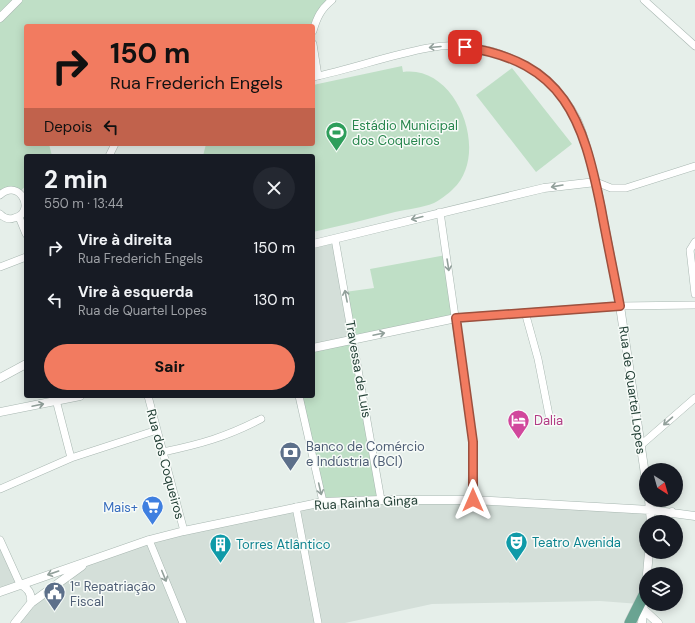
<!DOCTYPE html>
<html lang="pt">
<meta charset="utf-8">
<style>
:root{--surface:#171b24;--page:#242831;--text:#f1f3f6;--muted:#9ea1a6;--accent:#f27b60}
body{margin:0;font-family:"DM Sans",sans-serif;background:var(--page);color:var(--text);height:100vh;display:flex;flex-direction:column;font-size:15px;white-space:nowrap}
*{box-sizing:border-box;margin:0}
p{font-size:13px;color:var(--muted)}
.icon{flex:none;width:22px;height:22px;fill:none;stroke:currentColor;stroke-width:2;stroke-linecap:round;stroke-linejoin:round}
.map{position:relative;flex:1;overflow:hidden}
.drawer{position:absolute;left:24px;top:154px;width:291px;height:244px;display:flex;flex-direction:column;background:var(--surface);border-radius:4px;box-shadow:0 2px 10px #0003}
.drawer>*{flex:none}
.banner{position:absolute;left:24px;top:24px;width:291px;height:122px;border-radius:4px;box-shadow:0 2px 10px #0003;background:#f27b60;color:#111;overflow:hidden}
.needle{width:26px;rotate:143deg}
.tools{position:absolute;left:639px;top:463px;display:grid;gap:8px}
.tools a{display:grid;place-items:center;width:44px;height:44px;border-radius:50%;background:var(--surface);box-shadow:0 2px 10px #0003;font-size:20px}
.pin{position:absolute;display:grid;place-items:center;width:34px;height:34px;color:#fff;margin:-17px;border-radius:8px;box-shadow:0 2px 6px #0006}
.me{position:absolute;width:44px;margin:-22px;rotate:0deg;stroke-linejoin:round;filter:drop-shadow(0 0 3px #0008)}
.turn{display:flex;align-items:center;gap:14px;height:84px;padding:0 20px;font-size:18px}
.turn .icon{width:52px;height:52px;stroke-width:2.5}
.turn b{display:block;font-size:28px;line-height:34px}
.then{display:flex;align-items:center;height:38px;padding:0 20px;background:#0003;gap:8px;font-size:15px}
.round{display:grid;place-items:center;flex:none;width:42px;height:42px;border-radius:21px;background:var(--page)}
.overview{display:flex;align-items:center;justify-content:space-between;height:68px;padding:0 20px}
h1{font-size:24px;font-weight:800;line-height:30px}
.action{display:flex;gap:8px;margin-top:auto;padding:8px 20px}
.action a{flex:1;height:46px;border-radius:24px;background:var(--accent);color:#111;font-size:16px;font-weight:800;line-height:46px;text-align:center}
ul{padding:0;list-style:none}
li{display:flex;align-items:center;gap:12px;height:52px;padding:0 20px}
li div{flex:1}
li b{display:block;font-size:15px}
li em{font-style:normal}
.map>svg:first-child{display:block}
</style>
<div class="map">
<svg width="695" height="623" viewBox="0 0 695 623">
<rect width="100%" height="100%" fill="#e6efea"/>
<!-- built -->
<path fill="#d4dfd9" d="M335,239L354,339L313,348V244Z
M381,500L650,510V522H646L647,574L640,604L600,601L432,604L345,623H15L31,603L90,561L149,540L296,507Z
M0,540L20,584L0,592Z"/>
<!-- green -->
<path fill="#bfdfc6" d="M0,0H332L313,26H26V144H49L52,156H26V186L19,192L0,193Z
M402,66L403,72C457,64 491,154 453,189C448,194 440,200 434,203C422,208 408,209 395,212C368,219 340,226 313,232V156H203L206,144H313V85Z
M512,68L572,144L536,172L476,95Z
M446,255L456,318L354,339L381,500L323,502L299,396H313V348L354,339L345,292L374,288L370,269Z"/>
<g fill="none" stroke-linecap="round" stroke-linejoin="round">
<defs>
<path id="minor" d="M644,0L695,46
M313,31C317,17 321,9 332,0
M313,44L318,76
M313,77C352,69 389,55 428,48C485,37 550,66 577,119C586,138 590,161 596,182L611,188H626L695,166
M109,156L115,144
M0,195C20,177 37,213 14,218C9,220 4,218 0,214
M440,212L473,442V500
M19,217L26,234
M335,239L381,500
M695,242L690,250L695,294
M0,267L26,257
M620,306L695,305
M525,312L538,359L549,415
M55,396L71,458
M148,396L184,531
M299,396L323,502
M641,445L695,398
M163,452C201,444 226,437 261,419
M0,489L71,458L157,430
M296,507L318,623
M0,540L20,584
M149,540L183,623"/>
<path id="tertiary" d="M0,18L18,0
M313,244L544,188L596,182L620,306L646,481
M313,348L456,318L620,306
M0,378L26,364
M0,412L80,396
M649,500L651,522
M658,522L672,512
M647,574L649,552
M20,584C28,588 32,593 31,603
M0,592L149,540L184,531L323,502L381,500H473L650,510L695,516
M643,609L658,623
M15,623L31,603L82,566
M642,623L646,581"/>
<path id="primary" d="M630,623L645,593"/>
</defs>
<!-- minor casing -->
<use href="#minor" stroke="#a8b7b1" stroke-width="8"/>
<!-- tertiary casing -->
<use href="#tertiary" stroke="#a8b7b1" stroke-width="9"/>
<!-- primary casing -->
<use href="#primary" stroke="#c2cac7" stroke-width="12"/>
<!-- minor -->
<use href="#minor" stroke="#fff" stroke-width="7"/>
<!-- tertiary -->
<use href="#tertiary" stroke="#fff" stroke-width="8"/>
<!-- primary -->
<use href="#primary" stroke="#6aa492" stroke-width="11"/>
</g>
<!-- one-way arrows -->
<defs><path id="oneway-shaft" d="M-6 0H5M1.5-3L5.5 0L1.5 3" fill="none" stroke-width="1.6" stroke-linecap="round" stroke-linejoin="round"/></defs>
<g stroke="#92a09b">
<use href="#oneway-shaft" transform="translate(435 47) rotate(175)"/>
<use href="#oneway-shaft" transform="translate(557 186) rotate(170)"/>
<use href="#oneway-shaft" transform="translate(417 218) rotate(166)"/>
<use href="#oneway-shaft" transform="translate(448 265) rotate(81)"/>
<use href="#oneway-shaft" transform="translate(346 296) rotate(-101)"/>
<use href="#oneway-shaft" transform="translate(379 334) rotate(-12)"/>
<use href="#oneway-shaft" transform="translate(38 405) rotate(-12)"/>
<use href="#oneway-shaft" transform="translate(668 421) rotate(139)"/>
<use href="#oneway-shaft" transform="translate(320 489) rotate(77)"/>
<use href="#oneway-shaft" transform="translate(53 573) rotate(161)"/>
<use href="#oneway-shaft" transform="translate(164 576) rotate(68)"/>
</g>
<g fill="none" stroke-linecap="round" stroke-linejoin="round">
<defs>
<path id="route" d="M465,47C565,62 583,119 601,208C607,241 614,274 620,306L456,318L473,442V500"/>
</defs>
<!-- route casing -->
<use href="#route" stroke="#9d503e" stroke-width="10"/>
<!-- route -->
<use href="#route" stroke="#f27b60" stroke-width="7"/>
</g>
<!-- icons -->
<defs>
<symbol id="stadium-pin" viewBox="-11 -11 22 30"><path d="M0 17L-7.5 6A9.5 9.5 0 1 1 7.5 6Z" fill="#2e9e5b" stroke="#f7fbf8"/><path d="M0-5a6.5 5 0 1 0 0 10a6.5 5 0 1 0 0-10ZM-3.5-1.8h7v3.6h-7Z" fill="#fff"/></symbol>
<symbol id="hotel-pin" viewBox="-11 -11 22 30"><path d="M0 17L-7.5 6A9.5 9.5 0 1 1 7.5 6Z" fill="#d1479c" stroke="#f7fbf8"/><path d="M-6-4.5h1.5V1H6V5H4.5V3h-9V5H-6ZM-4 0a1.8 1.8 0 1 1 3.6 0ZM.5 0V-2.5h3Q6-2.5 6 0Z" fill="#fff"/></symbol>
<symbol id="bank-pin" viewBox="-11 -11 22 30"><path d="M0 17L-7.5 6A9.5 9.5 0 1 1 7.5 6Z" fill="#5c6f8a" stroke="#f7fbf8"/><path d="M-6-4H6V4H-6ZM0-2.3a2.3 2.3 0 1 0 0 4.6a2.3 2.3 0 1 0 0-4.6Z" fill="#fff"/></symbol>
<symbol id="supermarket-pin" viewBox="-11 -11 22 30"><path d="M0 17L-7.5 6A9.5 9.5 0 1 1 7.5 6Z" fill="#3f7fe0" stroke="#f7fbf8"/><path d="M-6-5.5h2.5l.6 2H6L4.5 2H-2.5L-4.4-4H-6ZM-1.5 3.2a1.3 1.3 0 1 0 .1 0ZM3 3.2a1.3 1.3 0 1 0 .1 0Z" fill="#fff"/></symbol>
<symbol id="theatre-pin" viewBox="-11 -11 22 30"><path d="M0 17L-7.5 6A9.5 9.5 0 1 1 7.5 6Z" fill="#0f9aa8" stroke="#f7fbf8"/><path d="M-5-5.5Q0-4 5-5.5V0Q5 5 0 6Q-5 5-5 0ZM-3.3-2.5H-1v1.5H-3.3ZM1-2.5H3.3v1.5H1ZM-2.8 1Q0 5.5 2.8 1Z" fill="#fff"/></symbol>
<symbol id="building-pin" viewBox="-11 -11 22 30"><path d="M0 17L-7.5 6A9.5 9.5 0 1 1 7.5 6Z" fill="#0f9aa8" stroke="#f7fbf8"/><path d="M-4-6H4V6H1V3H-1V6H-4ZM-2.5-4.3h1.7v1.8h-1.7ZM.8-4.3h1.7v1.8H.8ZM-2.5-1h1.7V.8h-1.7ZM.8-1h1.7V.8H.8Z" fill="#fff"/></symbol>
<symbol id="civic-pin" viewBox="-11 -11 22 30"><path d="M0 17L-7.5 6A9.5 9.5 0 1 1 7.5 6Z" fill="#5c6f8a" stroke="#f7fbf8"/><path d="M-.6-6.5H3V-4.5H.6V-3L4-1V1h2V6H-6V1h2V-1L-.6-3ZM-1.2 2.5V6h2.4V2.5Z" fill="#fff"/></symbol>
</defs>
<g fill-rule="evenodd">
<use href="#stadium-pin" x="324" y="120" width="25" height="34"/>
<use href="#hotel-pin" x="506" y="408" width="25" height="34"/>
<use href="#bank-pin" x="278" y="440" width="25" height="34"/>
<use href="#supermarket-pin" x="140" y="494" width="25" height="34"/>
<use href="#theatre-pin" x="504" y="530" width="25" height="34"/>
<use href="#building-pin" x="208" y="532" width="25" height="34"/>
<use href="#civic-pin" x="42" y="580" width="25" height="34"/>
</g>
<g text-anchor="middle" stroke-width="3" stroke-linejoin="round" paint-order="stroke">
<!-- leisure labels -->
<g font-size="13" fill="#27864d" stroke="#f7fbf8" text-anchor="start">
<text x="352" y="130">Estádio Municipal<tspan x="352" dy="15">dos Coqueiros</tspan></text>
</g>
<!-- street labels -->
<g font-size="13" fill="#244137" stroke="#f7fbf8">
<text transform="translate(359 369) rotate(80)" y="5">Travessa de Luis</text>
<text transform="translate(633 390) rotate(82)" y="5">Rua de Quartel Lopes</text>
<text transform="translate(166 464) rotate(75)" y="5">Rua dos Coqueiros</text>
<text transform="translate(366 502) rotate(-3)" y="5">Rua Rainha Ginga</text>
</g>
<!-- hotel labels -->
<g font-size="13" fill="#b23c85" stroke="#f7fbf8" text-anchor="start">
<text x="534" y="425">Dalia</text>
</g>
<!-- service labels -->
<g font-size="13" fill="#4e5e75" stroke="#f7fbf8" text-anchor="start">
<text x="306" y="451">Banco de Comércio<tspan x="306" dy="15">e Indústria (BCI)</tspan></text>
<text x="70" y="591">1ª Repatriação<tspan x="70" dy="15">Fiscal</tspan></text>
</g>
<!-- shop labels -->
<g font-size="13" fill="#366cbe" stroke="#f7fbf8" text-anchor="end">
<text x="138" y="512">Mais+</text>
</g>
<!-- culture labels -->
<g font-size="13" fill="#0d838f" stroke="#f7fbf8" text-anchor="start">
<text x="532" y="547">Teatro Avenida</text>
<text x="236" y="549">Torres Atlântico</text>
</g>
</g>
</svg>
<div class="tools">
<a><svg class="needle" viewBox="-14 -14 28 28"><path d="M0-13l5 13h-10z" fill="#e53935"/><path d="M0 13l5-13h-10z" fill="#9ea1a6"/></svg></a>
<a><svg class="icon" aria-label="search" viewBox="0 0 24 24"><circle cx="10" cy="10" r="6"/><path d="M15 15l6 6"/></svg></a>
<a><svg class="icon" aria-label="layers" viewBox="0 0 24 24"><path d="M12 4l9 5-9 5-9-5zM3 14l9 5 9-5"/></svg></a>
</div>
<div class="pin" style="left:465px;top:47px;background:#d93025"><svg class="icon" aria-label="arrive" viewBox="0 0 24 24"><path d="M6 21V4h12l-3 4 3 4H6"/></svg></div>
<svg class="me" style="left:473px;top:500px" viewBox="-20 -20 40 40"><path d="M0-17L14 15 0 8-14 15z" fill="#f27b60" stroke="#fff" stroke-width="4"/></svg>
<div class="banner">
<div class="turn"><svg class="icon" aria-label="right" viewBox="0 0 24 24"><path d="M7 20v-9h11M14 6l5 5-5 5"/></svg><div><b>150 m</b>Rua Frederich Engels</div></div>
<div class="then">Depois<svg class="icon" aria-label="left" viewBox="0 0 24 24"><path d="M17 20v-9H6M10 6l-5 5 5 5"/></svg></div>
</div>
<section class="drawer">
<div class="overview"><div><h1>2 min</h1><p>550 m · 13:44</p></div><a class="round"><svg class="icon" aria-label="close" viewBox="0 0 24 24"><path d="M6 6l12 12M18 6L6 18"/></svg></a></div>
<ul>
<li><svg class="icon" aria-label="right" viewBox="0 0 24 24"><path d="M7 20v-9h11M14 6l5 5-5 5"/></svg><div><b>Vire à direita</b><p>Rua Frederich Engels</p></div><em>150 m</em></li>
<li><svg class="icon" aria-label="left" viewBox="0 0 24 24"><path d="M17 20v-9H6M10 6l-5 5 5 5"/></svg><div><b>Vire à esquerda</b><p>Rua de Quartel Lopes</p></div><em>130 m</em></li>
</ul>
<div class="action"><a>Sair</a></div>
</section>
</div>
